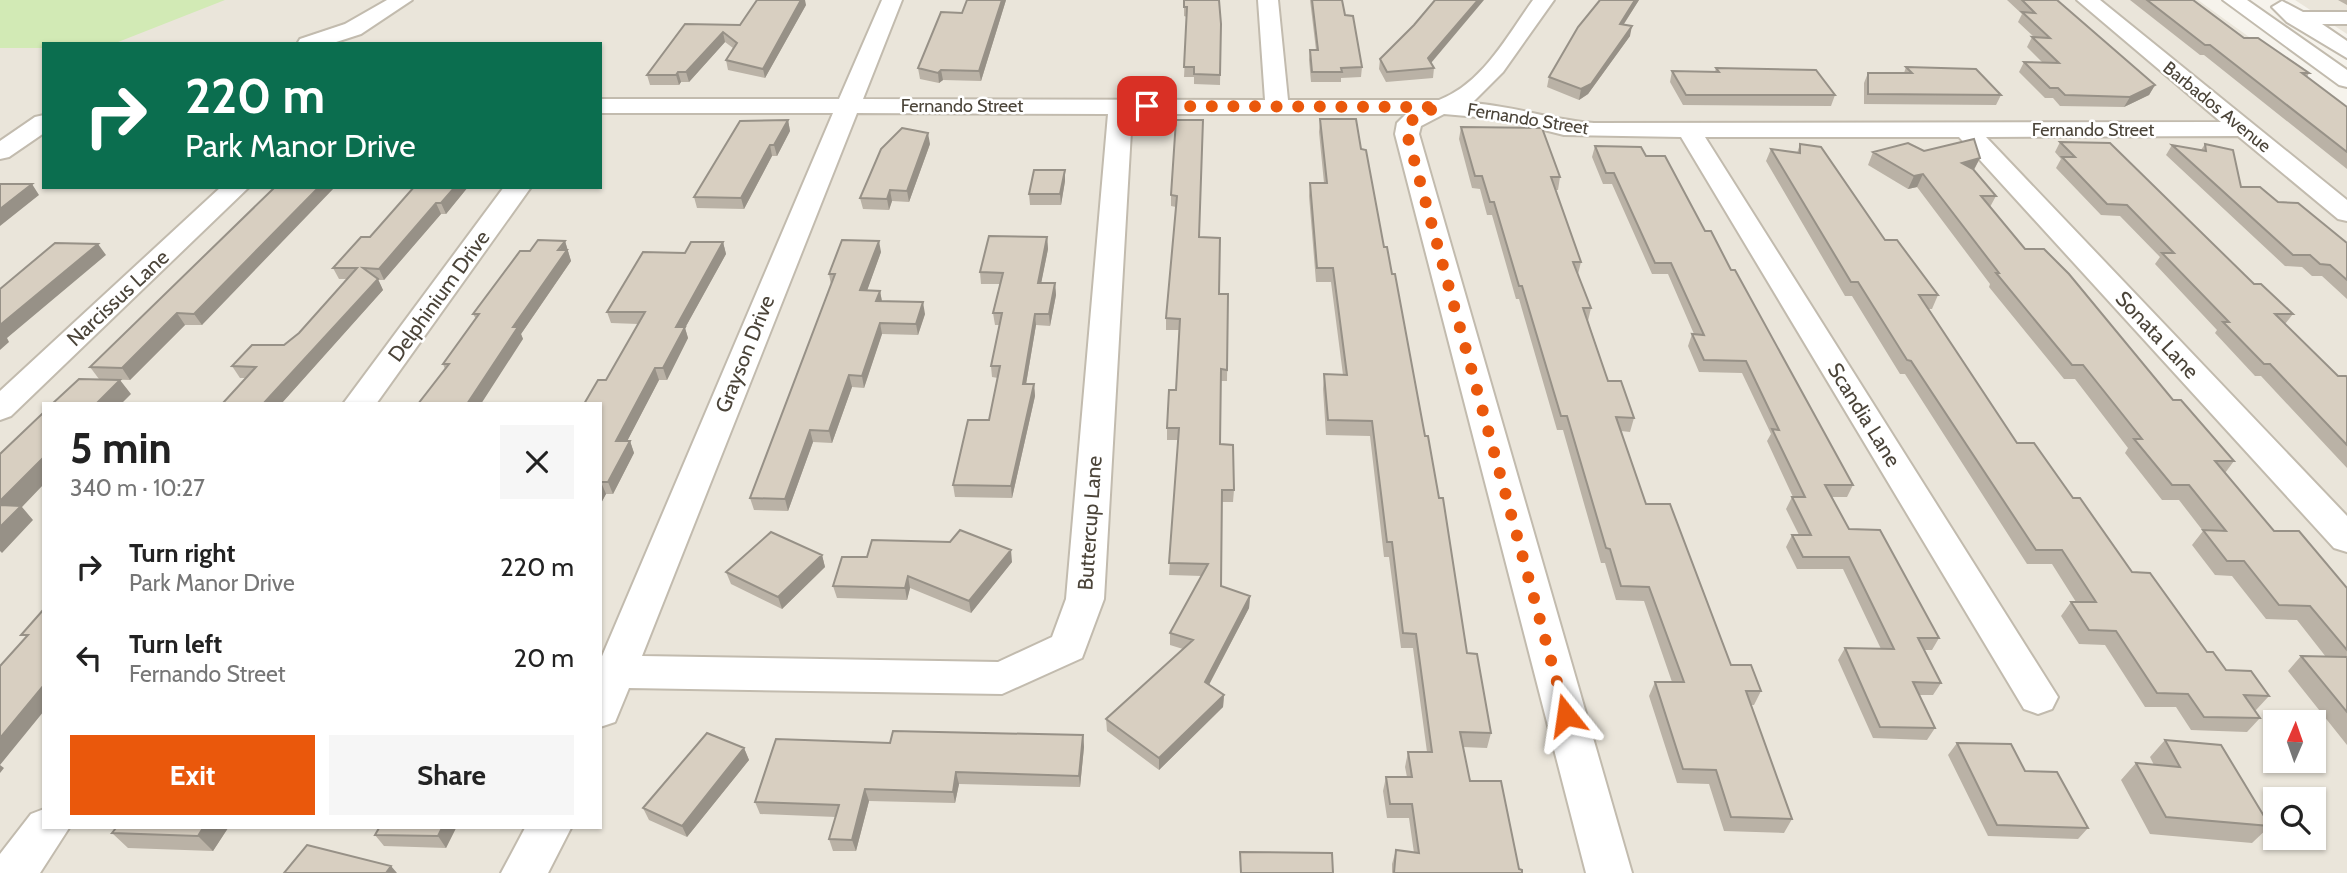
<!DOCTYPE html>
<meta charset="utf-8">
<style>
:root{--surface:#fff;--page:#f6f6f6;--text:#222;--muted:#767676;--accent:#ea580c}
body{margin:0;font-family:Cabin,sans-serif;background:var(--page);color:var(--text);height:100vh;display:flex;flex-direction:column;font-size:26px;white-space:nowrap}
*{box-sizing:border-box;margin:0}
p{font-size:23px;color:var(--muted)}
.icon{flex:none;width:38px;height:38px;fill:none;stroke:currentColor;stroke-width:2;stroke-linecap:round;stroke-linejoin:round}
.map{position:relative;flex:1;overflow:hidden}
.side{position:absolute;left:42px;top:402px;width:560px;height:427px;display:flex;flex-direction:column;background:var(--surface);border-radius:0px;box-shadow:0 2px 5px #0004}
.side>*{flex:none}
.banner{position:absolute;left:42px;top:42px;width:560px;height:147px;border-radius:0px;box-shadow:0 2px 5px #0004;background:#0b6e4f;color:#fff;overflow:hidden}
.needle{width:46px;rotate:2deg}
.buttons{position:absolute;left:2263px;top:710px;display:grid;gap:14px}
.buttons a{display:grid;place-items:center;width:63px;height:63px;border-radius:0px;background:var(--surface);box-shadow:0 2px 5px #0004;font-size:35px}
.pin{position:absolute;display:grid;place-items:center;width:60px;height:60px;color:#fff;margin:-30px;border-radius:14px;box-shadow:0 4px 10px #0006}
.me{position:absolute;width:77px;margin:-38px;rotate:345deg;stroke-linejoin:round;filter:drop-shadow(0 0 5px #0008)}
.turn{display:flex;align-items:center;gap:24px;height:147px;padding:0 28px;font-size:32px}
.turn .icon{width:91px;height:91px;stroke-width:2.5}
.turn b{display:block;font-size:49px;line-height:60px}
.round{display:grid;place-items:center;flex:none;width:74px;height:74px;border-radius:0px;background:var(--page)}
.headline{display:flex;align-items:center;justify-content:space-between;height:119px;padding:0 28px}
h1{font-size:42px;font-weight:700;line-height:52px}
.button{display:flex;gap:14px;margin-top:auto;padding:14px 28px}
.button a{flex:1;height:80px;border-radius:0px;background:var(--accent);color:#fff;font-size:28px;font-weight:700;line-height:80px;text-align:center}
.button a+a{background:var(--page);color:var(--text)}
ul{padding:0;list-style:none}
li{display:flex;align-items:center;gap:21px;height:91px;padding:0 28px}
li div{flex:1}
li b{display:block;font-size:26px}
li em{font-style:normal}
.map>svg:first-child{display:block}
</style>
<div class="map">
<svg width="2347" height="873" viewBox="0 0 2347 873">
<rect width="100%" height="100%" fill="#f6f3ec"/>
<!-- residential -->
<path fill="#eae5da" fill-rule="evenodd" d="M0,0H2198L2347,108V873H0ZM44,44H600V187H44ZM44,404H600V828H44ZM2275,723H2314V761H2275ZM2275,800H2314V838H2275Z
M2295,0H2347V34Z"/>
<!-- green -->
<path fill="#d2eab5" d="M0,0H225L113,44H44V48H0Z"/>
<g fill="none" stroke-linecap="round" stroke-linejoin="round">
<defs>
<path id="minor" d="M387,0H412L361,34L330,44H297L300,39L345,24Z
M882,0H902L863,99L1265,100L1258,0H1278L1288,100H1439C1483,83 1507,36 1533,0H1554L1503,72L1472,103C1513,106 1552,120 1594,123L2221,122L2077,0H2100L2347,200V221L2338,219L2238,136L1986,137L2347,516V552L2334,548L1959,137H1705L2058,697L2052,709L2038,714L2024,709L1681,137L1564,135L1500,119L1444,114L1421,126L1419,134L1632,873H1586L1395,134L1397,123L1406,114H1132L1104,599L1082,658L1002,694L629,688L615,722L600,727V661L833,113H600V99H839ZM857,113L1108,114L1066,599L1052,637L998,662L642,656Z
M2223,0H2247L2347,70V87L2339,85Z
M2282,1L2303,12H2347V24H2322L2347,41V58L2287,22L2272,7Z
M44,115V133L9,157L0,159V141L35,117Z
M221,187H249L11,416L0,420V391Z
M504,187H531L376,404H343Z
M44,809V828H69L40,873H0V854L31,814Z
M525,828H571L548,873H501Z"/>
</defs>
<!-- minor casing -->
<use href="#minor" stroke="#c2bbae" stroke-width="4"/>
<!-- minor -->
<use href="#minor" fill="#fff" fill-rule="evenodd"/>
</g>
<!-- wall -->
<path fill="#bab2a6" d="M1006,0L981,81L943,80L939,83L920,79L918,68L962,13Z
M1184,0L1221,24L1220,85L1194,84V77H1184L1187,17L1184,16Z
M1310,0H1342L1345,15L1362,67L1361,77L1341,78V82H1311L1309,60L1310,50H1316Z
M1600,0H1639L1624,24L1630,36L1588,94L1579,100L1547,87L1549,77Z
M2007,0H2057L2155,85L2149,95L2124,107L2060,106L2053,98H2045L2019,72L2024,62L2043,63L2027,47L2032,37H2034L2018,22L2022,14Z
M2130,0H2193L2244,38L2309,73L2307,77L2347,107V169L2204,55H2200Z
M2338,0H2347V5Z
M806,5L765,78L728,70L726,60L733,48L725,42L689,82H681L679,85H650L647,75L685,24L740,25Z
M1380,59L1431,63L1434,68L1433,78L1386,82L1379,69Z
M1906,67L2001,95L1996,105L1864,104V83L1868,73H1904Z
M1716,68L1835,95L1831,106L1683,105L1670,82L1672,71L1715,72Z
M1320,119L1361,149L1384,247L1392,274L1467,653L1491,733L1487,748L1463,747L1470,781L1519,869L1522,873H1392V864L1396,850L1414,853L1409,818H1387L1383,791L1386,777H1407L1405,767L1408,752H1427L1413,648H1401L1389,557H1384L1370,436L1326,435L1323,389L1324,374L1343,375L1331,282H1316L1309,196L1310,183H1324L1319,132Z
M788,120L790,131L777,156H772L744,209L697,208L694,197Z
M1203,120L1199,237L1219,294H1228L1227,381H1221L1220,444L1234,490L1233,502H1221V586L1250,596L1249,608L1209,685L1224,695L1223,707L1159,770L1107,731L1106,719L1183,649L1170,645V633L1202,576L1169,575L1178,440H1167V428L1176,390L1179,330H1166V318L1176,207L1171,206V195Z
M1461,127L1560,177L1558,190H1555L1581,262L1578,274L1591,308L1588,321L1608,381L1634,418L1630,432L1621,431L1646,504L1731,665L1761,691L1754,705H1751L1792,819L1784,833L1724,831L1709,784L1677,783L1649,696L1655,682H1672L1644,601L1616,600L1605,563H1601L1563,430H1557L1519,299H1516L1492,215H1487L1480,189L1472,188L1459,139Z
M2060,142L2254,284L2293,314L2285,324L2338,376L2347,377V468L2261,376H2255L2215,333L2217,330L2155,264L2160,257L2120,216L2101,215L2056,168L2061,159L2055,152Z
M930,144L909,202L892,201L889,210L863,209L860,198Z
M1800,144L1885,240L1938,295L1932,309H1928L2017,443L2073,498L2132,572L2207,652L2226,670L2269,696L2256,710H2254L2260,718L2247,732L2191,730L2176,707H2145L2105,645L2079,644L2061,616L2071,602H2076L2052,564H2027L1905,374H1900L1852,296H1845L1766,161L1771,149L1797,153Z
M2205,144L2241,187L2278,202L2347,243V299L2322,276H2312L2302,267L2285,266L2166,155L2172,145L2201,150Z
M1595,146L1646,156L1705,231L1731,270L1853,485L1847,497H1832L1849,529L1939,638L1932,650H1924L1941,683L1933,695H1919L1935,728L1927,740L1873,738L1838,660L1845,648L1881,649L1843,569H1797L1786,547L1792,535H1799L1786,509L1792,497H1793L1767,441L1771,434L1742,373L1699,372L1688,346L1692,334H1694L1668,274H1652L1612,184H1603L1592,157Z
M1924,151L1980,158L1974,170L1996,196L1990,207L2025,249L2234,461L2225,473L2274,531L2347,588V745L2288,671L2301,656L2326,657L2297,620L2266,619L2232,576L2215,575L2192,545L2203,531L2179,500H2162L2125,453L2128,448L2075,379H2064L1989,287L1990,284L1917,187L1908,189L1868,165L1873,152Z
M1065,170V181L1061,205H1030L1029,194Z
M275,187L202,325H185L130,380L99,379L90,367Z
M414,187H468L446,214H441L384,280H378L383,290L281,404H222L246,378H240L232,366L284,345L299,333L347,279H339L333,268L370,237Z
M1047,237L1048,249L1041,283H1055L1056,295L1050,326L1036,325L1026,384H1034L1035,396L1012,498L955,497L953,485L989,420L998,378L992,377L991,366L1000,325H995L993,313L1000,284H981L980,272Z
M565,241L571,261L521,334L523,339L445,369L443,364L476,319L473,314L530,251Z
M723,242L726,254L685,328L688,338L667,380H659L627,441H630L634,453L613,494H606L600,505L606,380L638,324L611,323L607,312L685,253Z
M881,252L867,290L880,291L882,301L925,314L918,335L882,334L864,388L852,387L832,443L813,442L788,511L754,510L750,498L831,285L829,274Z
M822,555L825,567L782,609L731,584L726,572Z
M1012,562L971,613L910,588L907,600L837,598L833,586Z
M1083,735L1084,747L1080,787L959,784L955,803L869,801L856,851H833L829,839L836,817L760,814L755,802L890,743Z
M2165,740L2270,826L2252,843L2150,834L2121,780L2136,763L2154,765L2150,757Z
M1957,743L2025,771L2088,828L2078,839L1988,836L1948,755Z
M744,748L749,760L687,837L649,820L643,808Z
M116,828H228L213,851L128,848L112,833Z
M379,828H456L446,848L384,846L375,835Z"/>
<!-- shaded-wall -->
<path fill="#979187" d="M801,0H805L806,5L765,78L763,69Z
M1002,0H1006L981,81L979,71Z
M1478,0H1484L1426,69L1428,58Z
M1635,0H1639L1618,33L1620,24Z
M1632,26L1630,36L1588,94L1579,100L1581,89Z
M723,32L725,42L689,82L686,72Z
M941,70L943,80L939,83L938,73Z
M678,72L681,82L679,85L676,75Z
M2155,85L2149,95L2124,107L2130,97Z
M788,120L790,131L777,156L774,145Z
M928,133L930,144L909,202L907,191Z
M770,145L772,156L744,209L741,198Z
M1980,158L1973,171L1962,163Z
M1065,170V181L1061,205L1060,194Z
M1923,174L1917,187L1908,189L1914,176Z
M32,184L39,195L0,226V209Z
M319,187H335L202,325L194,314Z
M455,187H468L446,214L441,203Z
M890,190L892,201L889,210L887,199Z
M436,203L441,214L384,280L379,269Z
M1047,237L1048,249L1039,294L1038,283Z
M565,241L571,261L521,334L523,339L481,404H467Z
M879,241L881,252L863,302L860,290Z
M723,242L726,254L685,328L688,338L667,380L663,368L676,327Z
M98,244L106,255L7,338L9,342L0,350V325Z
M378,279L383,290L281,404H263Z
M1055,283L1056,295L1050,326L1049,314Z
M880,291L882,302L876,301Z
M923,302L925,314L918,335L916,324Z
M177,313L185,325L130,380L122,368Z
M1035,314L1036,325L1024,396L1023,384Z
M880,323L882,334L864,388L862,376Z
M655,368L659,380L621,453L616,441Z
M849,375L852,387L832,443L829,431Z
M120,380L131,394L121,404H96Z
M1034,384L1035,396L1012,498L1011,486Z
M810,430L813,442L788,511L785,499Z
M630,441L634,453L613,494L608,482Z
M44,457V484L22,507L33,520L2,553L0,551V501Z
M601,482L606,494L600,505V484Z
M1011,550L1012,562L971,613L969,601Z
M822,555L825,567L782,609L778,597Z
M908,576L910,588L907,600L905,588Z
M1250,596L1249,608L1204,694L1205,682Z
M44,685V711L0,765V738Z
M1224,695L1223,707L1159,770V758Z
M1083,735L1084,747L1080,787L1079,776Z
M744,748L749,760L687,837L682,826Z
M0,765L4,768L0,773Z
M956,772L959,784L955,803L953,792Z
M865,789L869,801L856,851L852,840Z
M203,828H228L213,851L198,836Z
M442,828H456L446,848L438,836Z
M391,866L397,873H386Z"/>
<!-- building -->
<path fill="#d8cfc1" stroke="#979187" stroke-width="2" d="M757,0H801L763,69L726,60L737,43L723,32L686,72H678L676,75H647L685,24L740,25Z
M967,0H1002L979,71L941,70L938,73L918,68L941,12L962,13Z
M1184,0H1219L1221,24L1220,75L1194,74V67H1184L1187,7H1184Z
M1312,0H1342L1345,15L1353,16L1362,67L1341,68L1342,72H1312L1310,50H1318Z
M1435,0H1478L1428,58L1434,68L1387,72L1380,59L1414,25Z
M1600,0H1635L1620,24L1632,26L1591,84L1581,89L1549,77L1578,27Z
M2022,0H2057L2155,85L2130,97L2065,95L2058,88H2050L2024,62L2059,63L2032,37L2050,38L2022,12L2035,13Z
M2147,0H2193L2244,38H2258L2309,73H2302L2347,107V152L2210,45H2205Z
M1906,67L1976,69L2001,95L1868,94V73H1912Z
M1716,68L1816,70L1835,95H1686L1672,71L1719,72Z
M1320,119H1356L1361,149L1366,150L1384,247H1387L1392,274H1395L1425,436H1428L1439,498H1443L1467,653L1477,654L1491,733L1460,732L1470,781H1501L1519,869L1522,870V873H1394L1396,850L1419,853L1412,804H1390L1386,777H1412L1408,752H1432L1416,634L1403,633L1392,542H1387L1372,421L1328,420L1324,374L1347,375L1333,268H1317L1310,183H1327Z
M788,120L774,145H770L741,198L694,197L740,121Z
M1176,120H1203L1199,237L1220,238L1219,294H1228L1227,370L1221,369L1220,444L1233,445L1234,490H1222L1221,586L1250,596L1205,682L1224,695L1159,758L1106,719L1193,640L1170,633L1208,564L1169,563L1179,428H1167L1169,390H1176L1180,319L1166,318L1177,196L1171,195Z
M1461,127L1542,128L1560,177H1551L1581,262H1573L1591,308H1583L1608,381H1621L1634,418L1616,417L1646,504H1670L1731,665H1751L1761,691H1746L1792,819L1731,817L1716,770L1683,769L1655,682H1684L1649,587L1621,586L1610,549L1606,548L1567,416H1561L1522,286H1519L1494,202H1490L1482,176H1475Z
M902,128L928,133L907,191L890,190L887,199L860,198L881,149Z
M1974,139L1980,158L1962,163L1973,169L1996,196H1981L2025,249H2044L2069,274L2173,400H2181L2234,461H2215L2274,531H2299L2347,588V650L2310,606L2279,605L2244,561H2227L2203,530L2226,531L2189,485H2172L2134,439H2142L2083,365H2072L1996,273H1999L1923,174L1914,176L1873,152L1908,143L1924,151Z
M2060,142L2110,143L2254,284H2261L2293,314H2275L2338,376H2346L2347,377V445L2270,364H2264L2223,322H2229L2162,253H2174L2127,205L2107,204L2062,157H2075Z
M1800,144L1821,147L1885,240H1897L1938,295H1919L2017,443H2034L2073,498H2080L2132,572L2150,573L2207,652H2213L2226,670L2251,671L2269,696L2244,695L2260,718L2204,717L2188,694L2157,693L2116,631L2089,630L2071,602H2096L2062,550H2036L1911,361L1907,360L1858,282H1851L1771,149L1800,153Z
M2205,144L2233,150L2241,187H2260L2278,202L2298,203L2347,243V280L2330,265L2320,264L2310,255H2293L2172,145L2206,151Z
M1595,146L1641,147L1646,156H1665L1705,231H1711L1731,270H1735L1853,485H1825L1849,529L1880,530L1939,638H1918L1941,683L1913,682L1935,728L1880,727L1845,648L1894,649L1849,557H1803L1792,535H1811L1792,497H1805L1772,429L1779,430L1746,361L1704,360L1692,334L1704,335L1671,263H1655L1614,173H1606Z
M1034,170H1065L1060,194H1029Z
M0,184H32L0,209Z
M275,187H319L194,314L177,313L122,368L90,367Z
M414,187H455L441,203H436L379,269L363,268L378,279L263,404H222L256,367L232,366L252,345H284L299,333L357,268H333L361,237H370Z
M989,236L1047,237L1038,283H1055L1049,314H1035L1023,384H1034L1011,486L953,485L968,420H989L1000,366H991L1002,313H993L1003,273L980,272Z
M538,240L565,241L558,250H567L513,327H518L467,404H418L449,364H443L479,314H473L520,251H530Z
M842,240L879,241L860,290L880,291L876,301L923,302L916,324L880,323L862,376L849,375L829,431L810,430L785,499L750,498L835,274H829Z
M691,242H723L676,327H685L663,368H655L616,441H630L608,482H601L600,484V404H584L598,380H606L645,312H607L643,252L685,253Z
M55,243L98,244L0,325V289Z
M79,379L120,380L96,404H52Z
M44,412V457L0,501V454Z
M0,505L21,506L0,527Z
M960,530L1011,550L969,601L908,576L905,588L833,586L842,557H867L872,540L950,542Z
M771,532L822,555L778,597L726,572Z
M44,609V685L0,738V666L28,635H21Z
M2301,656L2347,657V712Z
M893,731L1083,735L1079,776L956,772L953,792L865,789L852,840L829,839L839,805L755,802L776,739L890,743Z
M707,733L744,748L682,826L643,808Z
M2165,740L2221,745L2270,826L2166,817L2136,763L2180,767Z
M1957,743L2011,744L2025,771L2057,772L2088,828L1997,825Z
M116,828H203L198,836L112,833Z
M379,828H442L438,836L375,835Z
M307,845L391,866L386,873H284Z
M1240,852L1332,853L1333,873H1241Z"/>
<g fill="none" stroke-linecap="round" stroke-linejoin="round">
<!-- route -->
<path stroke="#ea580c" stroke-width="12" stroke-dasharray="0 21.6" d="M1147,106L1440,107L1421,113L1409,123L1407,134L1566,715"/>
</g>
<g text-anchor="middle" stroke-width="5" stroke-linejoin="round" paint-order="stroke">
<!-- far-street labels -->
<g font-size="18" fill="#4b4439" stroke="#fff">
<text x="962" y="112">Fernando Street</text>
<text transform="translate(2217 107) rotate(39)" y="6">Barbados Avenue</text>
<text transform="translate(1528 119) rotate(9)" y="6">Fernando Street</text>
<text x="2093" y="136">Fernando Street</text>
</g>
<!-- street labels -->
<g font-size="21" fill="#4b4439" stroke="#fff">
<text transform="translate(439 296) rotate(-54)" y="7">Delphinium Drive</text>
<text transform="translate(118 298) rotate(-43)" y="7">Narcissus Lane</text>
<text transform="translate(2157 335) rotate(47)" y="7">Sonata Lane</text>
<text transform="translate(745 354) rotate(-68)" y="7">Grayson Drive</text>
<text transform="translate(1864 415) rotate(58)" y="7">Scandia Lane</text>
<text transform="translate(1090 523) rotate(-86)" y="7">Buttercup Lane</text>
</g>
</g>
</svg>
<div class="buttons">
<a><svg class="needle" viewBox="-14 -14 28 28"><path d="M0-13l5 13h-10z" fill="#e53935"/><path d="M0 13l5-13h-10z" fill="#767676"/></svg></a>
<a><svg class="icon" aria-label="search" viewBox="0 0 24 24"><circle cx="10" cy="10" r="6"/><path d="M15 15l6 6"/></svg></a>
</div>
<div class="pin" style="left:1147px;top:106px;background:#d93025"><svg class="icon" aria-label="arrive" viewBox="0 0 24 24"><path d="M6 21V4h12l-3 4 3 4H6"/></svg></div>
<svg class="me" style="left:1566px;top:715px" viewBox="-20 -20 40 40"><path d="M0-17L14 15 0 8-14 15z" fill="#ea580c" stroke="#fff" stroke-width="4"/></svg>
<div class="banner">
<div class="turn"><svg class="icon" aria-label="right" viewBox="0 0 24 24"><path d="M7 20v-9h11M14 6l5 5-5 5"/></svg><div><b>220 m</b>Park Manor Drive</div></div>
</div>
<section class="side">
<div class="headline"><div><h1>5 min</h1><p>340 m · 10:27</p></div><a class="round"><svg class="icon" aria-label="close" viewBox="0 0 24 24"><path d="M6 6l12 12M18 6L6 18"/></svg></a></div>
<ul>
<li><svg class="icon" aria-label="right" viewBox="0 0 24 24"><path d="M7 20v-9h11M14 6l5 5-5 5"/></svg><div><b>Turn right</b><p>Park Manor Drive</p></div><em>220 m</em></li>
<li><svg class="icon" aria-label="left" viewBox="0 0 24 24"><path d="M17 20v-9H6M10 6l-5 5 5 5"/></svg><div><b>Turn left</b><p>Fernando Street</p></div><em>20 m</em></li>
</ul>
<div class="button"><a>Exit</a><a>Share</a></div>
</section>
</div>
